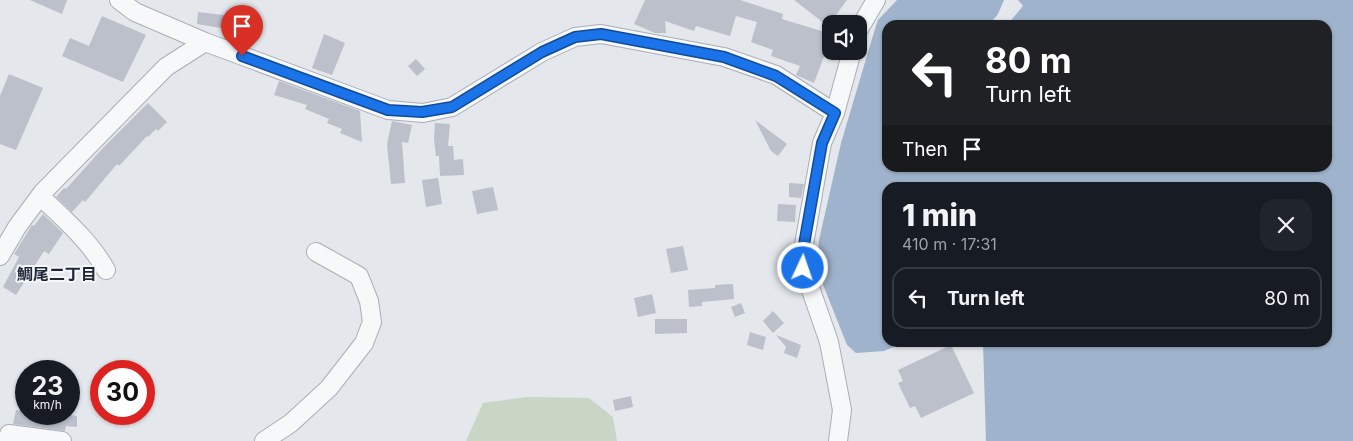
<!DOCTYPE html>
<meta charset="utf-8">
<style>
:root{--surface:#171b24;--page:#20242c;--text:#f1f3f6;--muted:#9ea1a6;--line:#363941}
body{margin:0;font-family:Inter,"Noto Sans JP",sans-serif;background:var(--page);color:var(--text);height:100vh;display:flex;flex-direction:column;font-size:19px;white-space:nowrap}
*{box-sizing:border-box;margin:0}
p{font-size:16px;color:var(--muted)}
.icon{flex:none;width:28px;height:28px;fill:none;stroke:currentColor;stroke-width:2;stroke-linecap:round;stroke-linejoin:round}
.map{position:relative;flex:1;overflow:hidden}
.sheet{position:absolute;left:882px;top:182px;width:450px;height:165px;display:flex;flex-direction:column;background:var(--surface);border-radius:15px;box-shadow:0 1px 4px #0004}
.sheet>*{flex:none}
.top-card{position:absolute;left:882px;top:20px;width:450px;height:152px;border-radius:15px;box-shadow:0 1px 4px #0004;background:#202124;color:#fff;overflow:hidden}
.controls{position:absolute;left:822px;top:15px;display:grid;gap:10px}
.controls a{display:grid;place-items:center;width:45px;height:45px;border-radius:10px;background:var(--surface);box-shadow:0 1px 4px #0004;font-size:25px}
.speed{position:absolute;left:15px;top:360px;display:flex;gap:10px;font-size:25px;font-weight:700;text-align:center}
.speed>*{display:grid;place-content:center;width:65px;height:65px;border-radius:50%;background:var(--surface);box-shadow:0 1px 4px #0004;line-height:1}
.speed small{font-size:12px;font-weight:400}
.speed .limit{border:8px solid #d22;background:#fff;color:#111}
.pin{position:absolute;display:grid;place-items:center;width:42px;height:42px;color:#fff;margin:-51px -21px;border-radius:50% 50% 50% 0;rotate:-45deg;box-shadow:0 0 5px #0007}
.pin .icon{rotate:45deg}
.me{position:absolute;width:55px;margin:-28px;rotate:3deg;stroke-linejoin:round;filter:drop-shadow(0 0 4px #0008)}
.turn{display:flex;align-items:center;gap:18px;height:105px;padding:0 20px;font-size:22px}
.turn .icon{width:65px;height:65px;stroke-width:2.5}
.turn b{display:block;font-size:35px;line-height:42px}
.then{display:flex;align-items:center;height:48px;padding:0 20px;background:#0003;gap:10px;font-size:19px}
.round{display:grid;place-items:center;flex:none;width:52px;height:52px;border-radius:15px;background:var(--page)}
.overview{display:flex;align-items:center;justify-content:space-between;height:85px;padding:0 20px}
h1{font-size:30px;font-weight:800;line-height:38px}
ul{padding:0;list-style:none}
li{display:flex;align-items:center;gap:15px;height:62px;margin:0 10px 8px;padding:0 10px;border:2px solid var(--line);border-radius:15px}
li div{flex:1}
li b{display:block;font-size:19px}
li em{font-style:normal}
.map>svg:first-child{display:block}
</style>
<div class="map">
<svg width="1353" height="441" viewBox="0 0 1353 441">
<rect width="100%" height="100%" fill="#e4e7ec"/>
<!-- green -->
<path fill="#c9d6c5" d="M527,397L589,398L613,417L617,441H466L483,403Z"/>
<!-- water -->
<path fill="#9fb4cc" d="M897,0H1004L998,14L989,25H888V168H1328V25H1007L1023,6L1018,0H1353V441H986L983,343L1328,342V188H888V342L903,343L884,351L856,353L847,345L822,282L817,263L819,240L841,143L874,32L878,20Z"/>
<!-- building -->
<path fill="#bbc0ca" d="M30,0H67L62,14Z
M645,0H740L783,14L782,19L831,34V38L814,83L796,75L800,66L771,56L773,50L751,42L757,22L736,16L730,36L696,26L694,31L665,21L666,33H655L634,24Z
M794,0H847L836,15L851,22L850,24H825Z
M198,12L241,17L239,31L197,24Z
M102,16L146,35L123,82L62,56L70,38L89,46Z
M324,34L345,43L332,75L312,68Z
M416,59L425,69L417,76L408,66Z
M9,74L43,88L16,150L0,144V96Z
M279,81L360,111L362,142L340,133L342,129L327,123L329,119L305,109L307,105L274,95Z
M148,103L167,122L158,131L156,129L148,137L147,136L119,166L117,164L85,202L83,200L72,212L56,197L64,188L66,189L102,149Z
M755,120L787,144L778,156L771,151Z
M392,121L412,125L408,143L402,142L405,183L391,184L387,144Z
M435,123L450,124L448,146H453L454,160L463,159L464,175L440,176L439,156H436L434,139Z
M438,178L442,204L426,207L422,180Z
M789,183L804,184L801,198L789,197Z
M493,187L498,210L477,214L472,191Z
M778,204L796,205L795,222L777,221Z
M43,214L63,233L49,254L44,251L16,295L3,287L19,257L14,254L32,225L34,226Z
M683,246L688,270L671,273L666,249Z
M733,284L734,299L702,302V306L689,307L688,290L715,288V285Z
M652,294L656,313L638,317L634,298Z
M741,303L745,313L735,317L731,307Z
M773,311L784,323L773,333L763,321Z
M655,319H687V333L655,334Z
M750,332L766,337L763,350L747,345Z
M776,335L801,345L797,358L784,353L786,347Z
M951,345L974,393L921,418L915,406L910,408L898,383L903,381L898,370Z
M631,396L633,407L615,411L613,400Z
M16,410L26,412V414H64L77,416V427L66,426L65,431L13,424Z"/>
<g fill="none" stroke-linecap="round" stroke-linejoin="round">
<defs>
<path id="minor" d="M119,0L135,12L205,42L388,110L423,113L452,107L542,52L575,37L601,34L724,57L776,75L835,113
M859,29L876,0
M40,196C64,219 90,241 106,270
M0,256L17,227L43,192L166,67L205,42
M8,441L9,434L62,441
M264,441L291,423L329,388L364,343L372,322L369,301L359,276L316,252
M838,441L842,410L829,342L803,267V250L822,143L835,113L852,51"/>
</defs>
<!-- minor casing -->
<use href="#minor" stroke="#a9aeb7" stroke-width="20"/>
<!-- minor -->
<use href="#minor" stroke="#f7f8fa" stroke-width="18"/>
</g>
<g fill="none" stroke-linecap="round" stroke-linejoin="round">
<defs>
<path id="route" d="M242,56L388,110L422,112L452,107L542,52L575,37L601,34L724,57L776,76L835,113L822,143L803,250V268"/>
</defs>
<!-- route casing -->
<use href="#route" stroke="#114b97" stroke-width="12"/>
<!-- route -->
<use href="#route" stroke="#1a73e8" stroke-width="9"/>
</g>
<g text-anchor="middle" stroke-width="4" stroke-linejoin="round" paint-order="stroke">
<!-- neighbourhood labels -->
<g font-size="16" font-weight="bold" fill="#1d2536" stroke="#f4f6f9">
<text x="57" y="280">鯛尾二丁目</text>
</g>
</g>
</svg>
<div class="controls">
<a><svg class="icon" aria-label="sound" viewBox="0 0 24 24"><path d="M4 9h4l5-4v14l-5-4H4zM17 9q2 3 0 6"/></svg></a>
</div>
<div class="speed"><div>23<small>km/h</small></div><div class="limit">30</div></div>
<div class="pin" style="left:242px;top:56px;background:#d93025"><svg class="icon" aria-label="arrive" viewBox="0 0 24 24"><path d="M6 21V4h12l-3 4 3 4H6"/></svg></div>
<svg class="me" style="left:803px;top:268px" viewBox="-20 -20 40 40"><circle r="17" fill="#1a73e8" stroke="#fff" stroke-width="3"/><path d="M0-11L8 9 0 5-8 9z" fill="#fff"/></svg>
<div class="top-card">
<div class="turn"><svg class="icon" aria-label="left" viewBox="0 0 24 24"><path d="M17 20v-9H6M10 6l-5 5 5 5"/></svg><div><b>80 m</b>Turn left</div></div>
<div class="then">Then<svg class="icon" aria-label="arrive" viewBox="0 0 24 24"><path d="M6 21V4h12l-3 4 3 4H6"/></svg></div>
</div>
<section class="sheet">
<div class="overview"><div><h1>1 min</h1><p>410 m · 17:31</p></div><a class="round"><svg class="icon" aria-label="close" viewBox="0 0 24 24"><path d="M6 6l12 12M18 6L6 18"/></svg></a></div>
<ul>
<li><svg class="icon" aria-label="left" viewBox="0 0 24 24"><path d="M17 20v-9H6M10 6l-5 5 5 5"/></svg><div><b>Turn left</b></div><em>80 m</em></li>
</ul>
</section>
</div>
